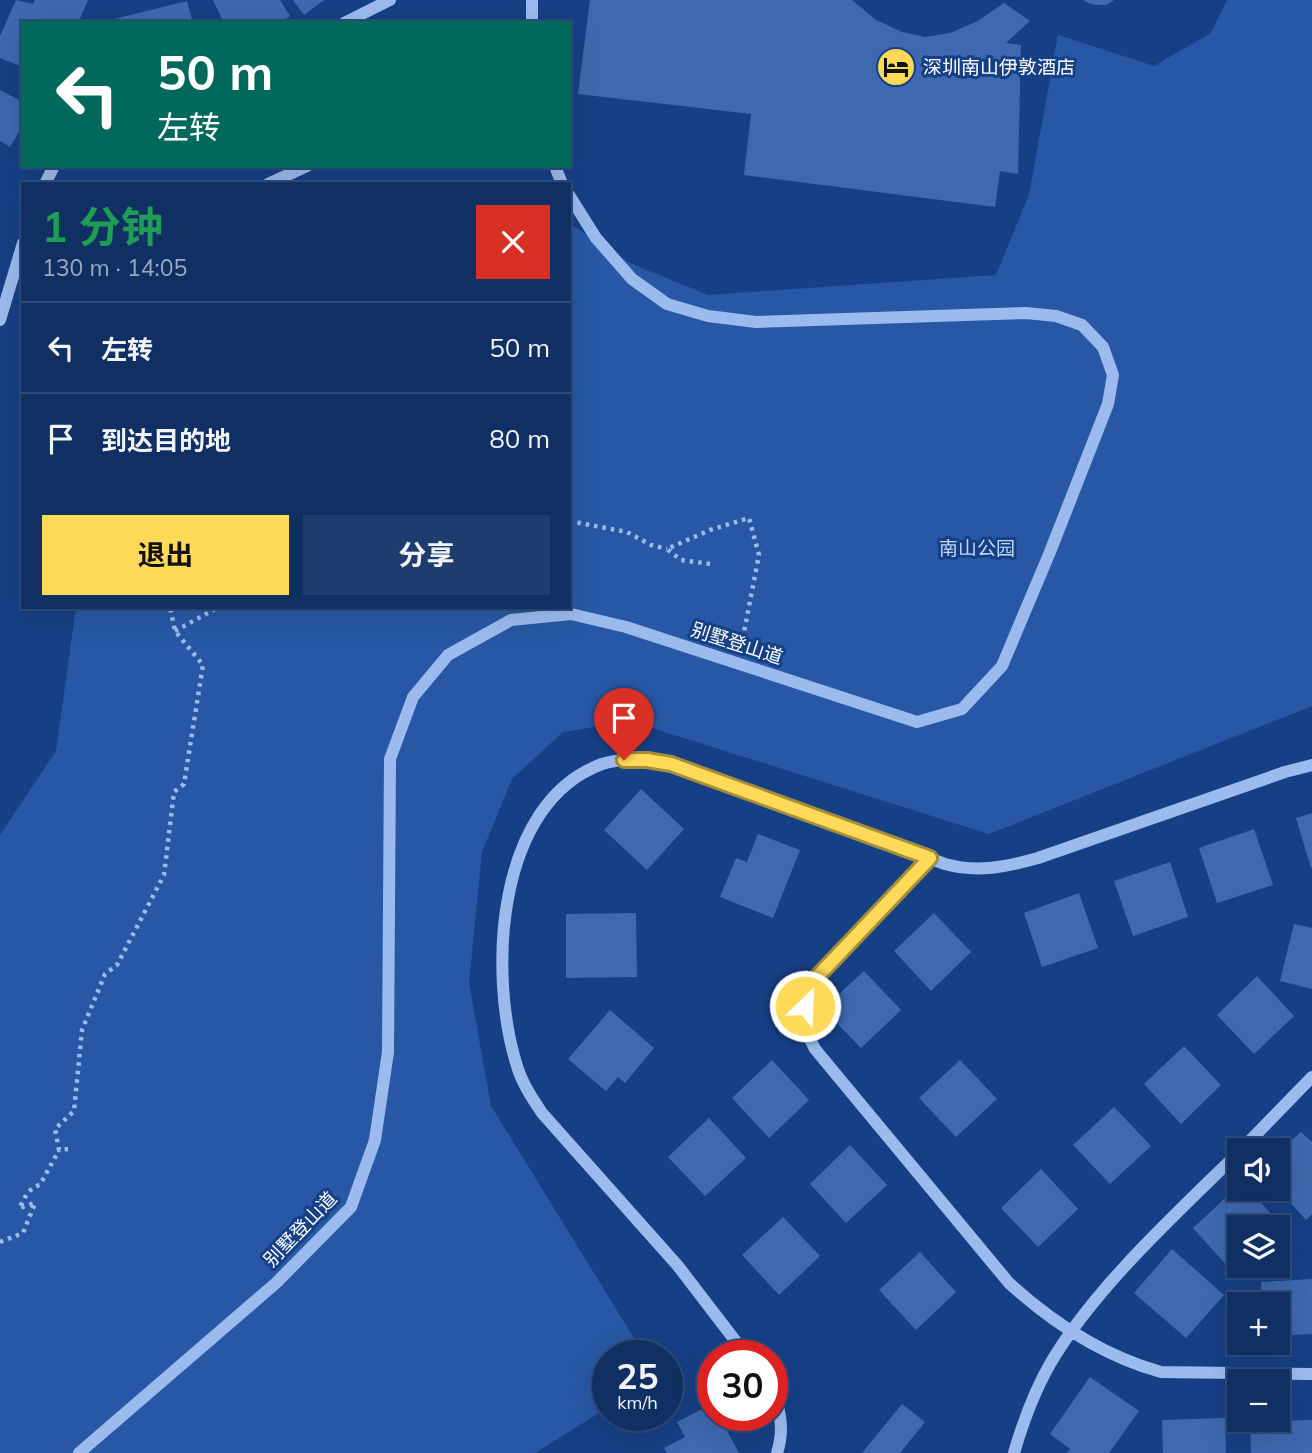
<!DOCTYPE html>
<html lang="zh">
<meta charset="utf-8">
<style>
:root{--surface:#103064;--page:#1e3c6d;--text:#f1f3f6;--muted:#9ca9bf;--line:#304b78;--accent:#ffd958}
body{margin:0;font-family:Mulish,"Noto Sans SC",sans-serif;background:var(--page);color:var(--text);height:100vh;display:flex;flex-direction:column;font-size:26px;white-space:nowrap}
*{box-sizing:border-box;margin:0}
p{font-size:23px;color:var(--muted)}
.icon{flex:none;width:38px;height:38px;fill:none;stroke:currentColor;stroke-width:2;stroke-linecap:round;stroke-linejoin:round}
.map{position:relative;flex:1;overflow:hidden}
.drawer{position:absolute;left:21px;top:182px;width:550px;height:427px;display:flex;flex-direction:column;background:var(--surface);border-radius:0px;box-shadow:0 7px 28px #0002,0 0 0 2px var(--line)}
.drawer>*{flex:none}
.hud{position:absolute;left:21px;top:21px;width:550px;height:147px;border-radius:0px;box-shadow:0 7px 28px #0002,0 0 0 2px var(--line);background:#00695c;color:#fff;overflow:hidden}
.controls{position:absolute;left:1227px;top:1138px;display:grid;gap:14px}
.controls a{display:grid;place-items:center;width:63px;height:63px;border-radius:0px;background:var(--surface);box-shadow:0 7px 28px #0002,0 0 0 2px var(--line);font-size:35px}
.speed{position:absolute;left:592px;top:1340px;display:flex;gap:14px;font-size:35px;font-weight:700;text-align:center}
.speed>*{display:grid;place-content:center;width:91px;height:91px;border-radius:50%;background:var(--surface);box-shadow:0 7px 28px #0002,0 0 0 2px var(--line);line-height:1}
.speed small{font-size:18px;font-weight:400}
.speed .limit{border:10px solid #d22;background:#fff;color:#111}
.pin{position:absolute;display:grid;place-items:center;width:60px;height:60px;color:#fff;margin:-72px -30px;border-radius:50% 50% 50% 0;rotate:-45deg;box-shadow:0 0 7px #0007}
.pin .icon{rotate:45deg}
.me{position:absolute;width:77px;margin:-38px;rotate:24deg;stroke-linejoin:round;filter:drop-shadow(0 0 5px #0008)}
.turn{display:flex;align-items:center;gap:24px;height:147px;padding:0 21px;font-size:32px}
.turn .icon{width:91px;height:91px;stroke-width:2.5}
.turn b{display:block;font-size:49px;line-height:60px}
.round{display:grid;place-items:center;flex:none;width:74px;height:74px;border-radius:0px;background:var(--page)}
.summary{display:flex;align-items:center;justify-content:space-between;height:119px;padding:0 21px}
h1{font-size:42px;font-weight:700;line-height:52px;color:#1e9e55}
.cta{display:flex;gap:14px;margin-top:auto;padding:14px 21px}
.cta a{flex:1;height:80px;border-radius:0px;background:var(--accent);color:#111;font-size:28px;font-weight:700;line-height:80px;text-align:center}
.cta a+a{background:var(--page);color:var(--text)}
ul{padding:0;list-style:none}
li{display:flex;align-items:center;gap:21px;height:91px;padding:0 21px;border-top:2px solid var(--line)}
li div{flex:1}
li b{display:block;font-size:26px}
li em{font-style:normal}
.map>svg:first-child{display:block}
</style>
<div class="map">
<svg width="1312" height="1453" viewBox="0 0 1312 1453">
<rect width="100%" height="100%" fill="#164086"/>
<!-- green -->
<path fill="#2858a5" d="M1227,0H1312V706L989,834L630,721L563,732L512,779L482,852L469,983L491,1106L645,1356H607V1408L535,1453H0V835L56,751L76,607H569V223L630,263L708,295L996,275L1029,195L1058,35L1154,66L1211,33Z"/>
<!-- building -->
<path fill="#3e69b0" d="M16,0L33,4L35,0H88L78,23H23V67L0,58V36Z
M213,0H280L290,16L280,23H224Z
M293,0H324L304,15Z
M590,0H852L876,20L902,32L925,37L950,33L976,22L1004,3L1030,21L1006,43L1021,45L1018,174L1000,171L995,207L744,175L751,114L578,94Z
M1083,0H1114L1106,5H1098L1090,4Z
M187,1L193,23H110V20Z
M0,90L23,102V125L10,147L0,141Z
M641,789L684,829L647,870L604,830Z
M1312,813V867L1311,868L1296,818Z
M1254,829L1273,885L1217,903L1199,848Z
M758,834L800,850L773,918L720,897L736,858L747,862Z
M1170,862L1188,917L1133,936L1114,881Z
M1079,893L1098,948L1042,967L1024,913Z
M636,913L637,977L566,978V914Z
M934,913L971,952L931,991L894,951Z
M1294,924L1312,928V989L1280,981Z
M864,971L901,1010L861,1048L823,1009Z
M1257,976L1294,1016L1254,1054L1217,1015Z
M610,1010L654,1048L625,1083L618,1077L606,1091L568,1059Z
M1184,1046L1221,1085L1181,1124L1144,1084Z
M772,1060L809,1100L769,1138L732,1098Z
M960,1060L997,1099L956,1137L919,1098Z
M1114,1107L1151,1146L1110,1184L1073,1145Z
M709,1118L746,1158L705,1196L668,1157Z
M1301,1132L1312,1142V1214L1306,1220L1278,1189V1152Z
M850,1145L887,1185L846,1223L810,1184Z
M1041,1169L1078,1209L1038,1247L1001,1208Z
M1234,1190L1245,1202L1253,1194L1280,1224L1277,1227H1239V1265H1254L1239,1279L1193,1228Z
M783,1217L820,1256L779,1295L742,1255Z
M1172,1249L1224,1295L1186,1338L1134,1293Z
M920,1252L956,1292L916,1330L879,1290Z
M1312,1279V1334L1278,1336V1304H1262L1261,1282Z
M1090,1377L1139,1411L1109,1453H1067L1070,1449L1050,1434Z
M712,1404V1416H719L739,1453H667L664,1448L685,1437L677,1422Z
M902,1404L925,1422L900,1453H862Z
M1225,1418L1226,1453H1163L1162,1420Z
M1312,1420V1453H1251L1250,1422Z"/>
<g fill="none" stroke-linecap="round" stroke-linejoin="round">
<!-- path -->
<path stroke="#9bbbee" stroke-width="4.5" stroke-dasharray="3.5 5" stroke-linecap="butt" d="M569,521L627,532L651,545L667,549
M710,564L681,560L667,549L710,530L749,518L759,555L743,637L734,641
M175,631L215,609
M68,1149L59,1150L55,1129L74,1111L82,1030L105,974L117,965L164,875L174,792L184,784L203,665L175,631L170,607
M0,1242L23,1233L35,1203L19,1208C25,1198 28,1188 40,1185L59,1150"/>
<!-- minor -->
<path stroke="#9bbbee" stroke-width="12" d="M344,23L390,0
M532,23V0
M555,166L562,184
M45,184L54,166
M268,184L307,166
M0,320L23,243
M930,858L816,978L805,1006L804,1020L808,1035L815,1049L1009,1283C1053,1323 1103,1356 1161,1372L1312,1374
M1241,1150L1312,1077
M747,1356L678,1266L542,1113C532,1098 522,1083 517,1066C488,975 495,803 602,764C625,757 648,760 671,764L945,864C977,873 1006,867 1038,858L1285,772L1312,765
M772,1392C782,1412 784,1431 777,1453
M79,1453L276,1283L351,1207L375,1140L388,1052L390,759L413,697L448,655L511,620L571,614L626,627L917,722L962,709L1002,666L1050,552L1108,404L1113,375L1103,347L1082,325L1056,316L1026,313L756,322L708,316L667,304L632,279L596,238L569,195
M1014,1453C1023,1422 1034,1392 1050,1364C1095,1287 1176,1214 1239,1152"/>
</g>
<g fill="none" stroke-linecap="round" stroke-linejoin="round">
<defs>
<path id="route" d="M624,760H647L671,764L930,858L816,978L805,1006"/>
</defs>
<!-- route casing -->
<use href="#route" stroke="#a68d39" stroke-width="18"/>
<!-- route -->
<use href="#route" stroke="#ffd958" stroke-width="12"/>
</g>
<!-- icons -->
<defs>
<symbol id="hotel-disc" viewBox="-11 -11 22 22"><circle r="9.5" fill="#ffd958" stroke="#164086"/><path d="M-6-4.5h1.5V1H6V5H4.5V3h-9V5H-6ZM-4 0a1.8 1.8 0 1 1 3.6 0ZM.5 0V-2.5h3Q6-2.5 6 0Z" fill="#111"/></symbol>
</defs>
<g fill-rule="evenodd">
<use href="#hotel-disc" x="874" y="45" width="44" height="44"/>
</g>
<g text-anchor="middle" stroke-width="6" stroke-linejoin="round" paint-order="stroke">
<!-- poi labels -->
<g font-size="19" fill="#fff" stroke="#164086" text-anchor="start">
<text x="923" y="74">深圳南山伊敦酒店</text>
</g>
<!-- park labels -->
<g font-size="19" fill="#c1d7fa" stroke="#164086">
<text x="977" y="555">南山公园</text>
</g>
<!-- street labels -->
<g font-size="19" fill="#fff" stroke="#164086">
<text transform="translate(737 643) rotate(18)" y="7">别墅登山道</text>
<text transform="translate(300 1229) rotate(-46)" y="7">别墅登山道</text>
</g>
</g>
</svg>
<div class="controls">
<a><svg class="icon" aria-label="sound" viewBox="0 0 24 24"><path d="M4 9h4l5-4v14l-5-4H4zM17 9q2 3 0 6"/></svg></a>
<a><svg class="icon" aria-label="layers" viewBox="0 0 24 24"><path d="M12 4l9 5-9 5-9-5zM3 14l9 5 9-5"/></svg></a>
<a>+</a>
<a>−</a>
</div>
<div class="speed"><div>25<small>km/h</small></div><div class="limit">30</div></div>
<div class="pin" style="left:624px;top:760px;background:#d93025"><svg class="icon" aria-label="arrive" viewBox="0 0 24 24"><path d="M6 21V4h12l-3 4 3 4H6"/></svg></div>
<svg class="me" style="left:805px;top:1006px" viewBox="-20 -20 40 40"><circle r="17" fill="#ffd958" stroke="#fff" stroke-width="3"/><path d="M0-11L8 9 0 5-8 9z" fill="#fff"/></svg>
<div class="hud">
<div class="turn"><svg class="icon" aria-label="left" viewBox="0 0 24 24"><path d="M17 20v-9H6M10 6l-5 5 5 5"/></svg><div><b>50 m</b>左转</div></div>
</div>
<section class="drawer">
<div class="summary"><div><h1>1 分钟</h1><p>130 m · 14:05</p></div><a class="round" style="background:#d93025;color:#fff"><svg class="icon" aria-label="close" viewBox="0 0 24 24"><path d="M6 6l12 12M18 6L6 18"/></svg></a></div>
<ul>
<li><svg class="icon" aria-label="left" viewBox="0 0 24 24"><path d="M17 20v-9H6M10 6l-5 5 5 5"/></svg><div><b>左转</b></div><em>50 m</em></li>
<li><svg class="icon" aria-label="arrive" viewBox="0 0 24 24"><path d="M6 21V4h12l-3 4 3 4H6"/></svg><div><b>到达目的地</b></div><em>80 m</em></li>
</ul>
<div class="cta"><a>退出</a><a>分享</a></div>
</section>
</div>
